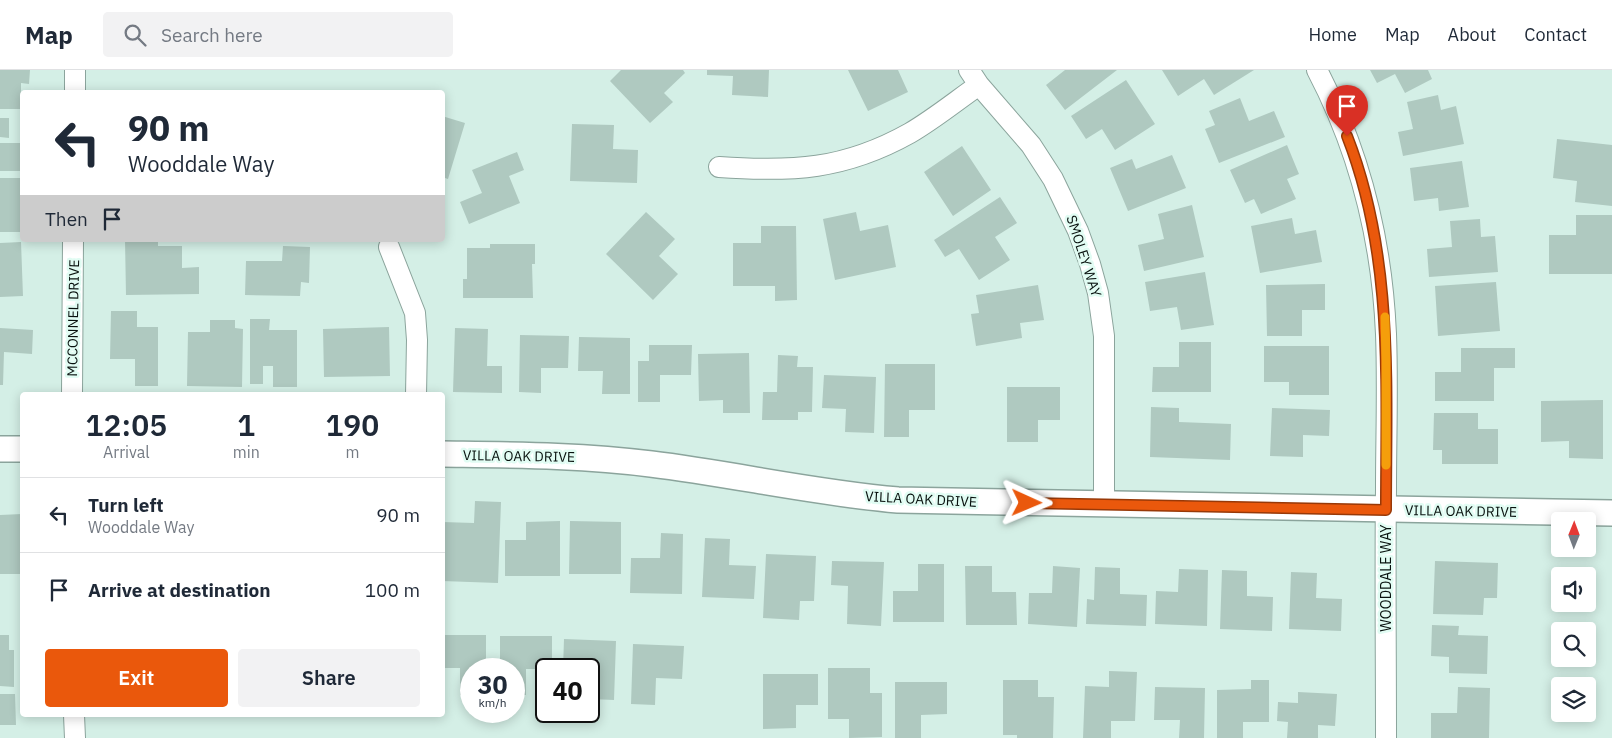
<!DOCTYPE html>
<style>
:root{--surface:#fff;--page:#f2f2f3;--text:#1f2937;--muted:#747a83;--line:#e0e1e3;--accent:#ea580c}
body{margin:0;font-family:"IBM Plex Sans",sans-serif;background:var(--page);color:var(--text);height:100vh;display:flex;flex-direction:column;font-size:19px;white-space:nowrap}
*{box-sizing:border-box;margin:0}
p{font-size:16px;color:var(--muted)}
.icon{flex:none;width:28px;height:28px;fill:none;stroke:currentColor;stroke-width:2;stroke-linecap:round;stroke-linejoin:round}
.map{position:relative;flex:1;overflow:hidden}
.details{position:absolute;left:20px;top:322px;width:425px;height:325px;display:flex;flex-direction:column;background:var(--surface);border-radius:5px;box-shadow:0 2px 12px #0003}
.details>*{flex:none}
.banner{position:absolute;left:20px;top:20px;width:425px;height:152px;border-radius:5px;box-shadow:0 2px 12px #0003;background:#fff;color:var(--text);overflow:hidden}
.needle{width:32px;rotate:1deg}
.tools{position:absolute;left:1551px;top:442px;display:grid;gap:10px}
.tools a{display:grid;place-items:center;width:45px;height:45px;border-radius:5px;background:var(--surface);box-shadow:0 2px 12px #0003;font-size:25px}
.speed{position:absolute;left:460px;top:588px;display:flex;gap:10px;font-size:25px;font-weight:700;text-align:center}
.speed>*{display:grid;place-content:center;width:65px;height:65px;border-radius:50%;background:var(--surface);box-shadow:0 2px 12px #0003;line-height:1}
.speed small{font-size:12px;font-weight:400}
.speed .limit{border:2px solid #111;border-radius:8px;background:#fff;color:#111}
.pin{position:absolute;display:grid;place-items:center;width:42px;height:42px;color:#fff;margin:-51px -21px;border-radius:50% 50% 50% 0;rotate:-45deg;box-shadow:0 0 5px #0007}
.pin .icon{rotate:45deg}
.me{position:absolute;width:55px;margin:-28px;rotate:91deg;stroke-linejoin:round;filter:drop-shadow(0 0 4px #0008)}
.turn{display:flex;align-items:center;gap:18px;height:105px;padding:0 25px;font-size:22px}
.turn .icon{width:65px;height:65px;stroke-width:2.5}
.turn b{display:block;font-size:35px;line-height:42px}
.then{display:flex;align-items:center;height:48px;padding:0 25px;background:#0003;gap:10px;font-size:19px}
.eta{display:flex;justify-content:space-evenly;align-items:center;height:85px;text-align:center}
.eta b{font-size:30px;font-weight:600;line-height:35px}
.button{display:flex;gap:10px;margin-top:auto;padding:10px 25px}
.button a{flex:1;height:58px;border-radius:5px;background:var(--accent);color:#fff;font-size:20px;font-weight:600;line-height:58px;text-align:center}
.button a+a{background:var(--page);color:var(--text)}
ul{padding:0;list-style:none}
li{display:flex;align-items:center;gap:15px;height:75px;padding:0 25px;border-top:1px solid var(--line)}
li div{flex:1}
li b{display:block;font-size:19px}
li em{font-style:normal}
header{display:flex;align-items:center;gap:30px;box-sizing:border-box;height:70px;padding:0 25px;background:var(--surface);border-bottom:1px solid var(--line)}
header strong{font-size:24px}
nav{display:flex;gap:28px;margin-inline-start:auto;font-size:18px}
.search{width:350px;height:45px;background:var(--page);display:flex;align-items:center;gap:12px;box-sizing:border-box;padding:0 18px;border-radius:5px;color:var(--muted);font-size:19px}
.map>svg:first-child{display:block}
</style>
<header>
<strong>Map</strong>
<div class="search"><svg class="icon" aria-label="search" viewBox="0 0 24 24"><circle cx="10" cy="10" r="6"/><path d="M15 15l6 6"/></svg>Search here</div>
<nav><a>Home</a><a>Map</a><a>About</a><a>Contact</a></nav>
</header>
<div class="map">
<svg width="1612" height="668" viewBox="0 0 1612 668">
<rect width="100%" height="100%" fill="#d4efe6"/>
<!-- building -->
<path fill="#afc9c0" d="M0,0H30L29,14L21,13V39H0Z
M621,0H683L685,3L664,23L673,32L650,53L610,11Z
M707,0H769L768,27L732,25L733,6L707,5Z
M848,0H898L908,22L868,41Z
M1065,0H1117L1065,40L1046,15Z
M1162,0H1254L1214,25L1204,9L1178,26Z
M1370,0H1428L1432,9L1405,23L1395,4L1377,13Z
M1126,10L1155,54L1115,80L1102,59L1086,69L1071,46Z
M1438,25L1441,40L1456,36L1464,74L1403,86L1398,62L1413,59L1407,32Z
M1240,28L1249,51L1274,41L1285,67L1219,93L1205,59L1215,55L1209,41Z
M442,46L465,53L448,109L442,107Z
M0,48H9V68L0,67Z
M572,54L614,55L613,79L638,80L637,113L570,111Z
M1557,69L1612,75V136L1575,132L1577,111L1553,108Z
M0,73H22V101H0Z
M1287,75L1299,104L1287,109L1296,129L1261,144L1254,129L1245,133L1230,100Z
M962,76L991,120L953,146L924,102Z
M517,82L524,100L509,106L520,133L469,154L460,132L482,123L472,100Z
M1172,85L1186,118L1128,141L1110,98L1132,89L1136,99Z
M1462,91L1469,137L1439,141L1438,128L1414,131L1410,98Z
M0,108H22V140H21L20,162H0Z
M1000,127L1017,153L995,167L1010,190L979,210L959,179L945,187L934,170Z
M1192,135L1204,187L1144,201L1138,175L1164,169L1158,144Z
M646,142L675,169L659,186L678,204L653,230L606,184Z
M856,142L860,161L888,155L896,197L835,210L823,149Z
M1576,145H1612V204H1549V165H1576Z
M1292,148L1295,164L1316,160L1322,192L1260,203L1251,156Z
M1480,149L1481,167L1495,166L1498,202L1429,207L1427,179L1452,177L1450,151Z
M761,156H796L797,230L775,231V216H733V173H761Z
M125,170H158V176H182V198L199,197V224L126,225Z
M21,172L23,226L0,227V173Z
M490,174H535V194H532L533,228H463V209H467V178H490Z
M283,176L310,177L309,213L301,212L300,226L245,225L246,191H282Z
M1205,202L1214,255L1181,260L1177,237L1150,241L1145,212Z
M1496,212L1500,261L1438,266L1435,216Z
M1325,214V240H1302V266H1267L1266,215Z
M1038,215L1044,250L1020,253L1022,268L976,276L971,244L979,243L976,225Z
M111,241H137V257H158V316H135V289H110Z
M250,249H270L269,260H297V317H273V296H263V314H250Z
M210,250H235V258L243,259L242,317L187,316L188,262H210Z
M389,257L390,306L324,307L323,259Z
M0,258L33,260L32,284L4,282L3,315H0Z
M455,258L488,259L487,296H502V323L453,322Z
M520,265L569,266L568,298H541V323L519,322Z
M579,267L630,268V324H602L603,301H578Z
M1179,272H1211V322H1152L1153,297H1179Z
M649,275H692L691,305H660V332H638V291H649Z
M1264,276H1329V325H1289V312H1264Z
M1461,278H1515V298H1494V331H1435V302H1461Z
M749,283L750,343H723V330L699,331L698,284Z
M778,285L798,286L797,297H813L812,342H798V350H762L763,322H777Z
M885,294H935V340H909V367H884Z
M824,305L876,307L874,363L845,362L846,339L822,338Z
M1007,317H1060V350H1038V372H1007Z
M1603,330V389L1569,388V371L1541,372V331Z
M1151,337L1179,338V352L1231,354L1230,390L1150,387Z
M1272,338L1330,340L1329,366L1303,365V387L1270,386Z
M1434,343H1478V359H1498V394H1442V380H1433Z
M475,431L501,432L498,513L442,511V452L474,453Z
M22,444V504H0V445Z
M560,451V506H505V470H526V452Z
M570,451L621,452V504H569Z
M661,463L683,464L682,524L630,523L631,488H660Z
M705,468L730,469L729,495L756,496L754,529L702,527Z
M766,484L816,486L814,531H800L799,550L763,548Z
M832,491L884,492L881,556L847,554L848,516L831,515Z
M1435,491L1498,493L1497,528H1484L1483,545L1433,544Z
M918,494H944V552H893V521H918Z
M965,496H992V522H1016L1017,555H966Z
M1053,496L1080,498L1077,557L1028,554L1029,523H1052Z
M1095,497L1120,498V524L1147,525L1146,556L1086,554L1087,529L1094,530Z
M1179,499L1208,500L1207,556L1155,554L1156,521L1178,522Z
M1222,500L1247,501V526L1273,527L1272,561L1220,559Z
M1291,502L1317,503L1316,528L1342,529L1341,561L1289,559Z
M1432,555L1459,556L1458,565L1488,566L1487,604L1449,603V587L1431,586Z
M0,565H9V580H14V617L0,616Z
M442,565H486V599H471V625H460V598H442Z
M500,566H552V599H526V625H514V599H500Z
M564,569L616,571L614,630L589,629V599H563Z
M633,574L684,576L682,609L656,608L655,635L631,634Z
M828,598H870V623H882V667L849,668V649H828Z
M1109,601L1137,602L1135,651H1111V668H1083L1085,616L1109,617Z
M763,604H818V635H796V658L763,659Z
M1003,610H1038V627H1054L1053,668H1017V665H1003Z
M1251,610H1269V652H1243V668H1217V620L1251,619Z
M895,612H947V644L921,645V668H895Z
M1155,617L1205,618L1204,668H1179L1180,650H1154Z
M1458,617L1490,618L1489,668H1431V643H1457Z
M1298,622L1337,624L1335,656L1318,655V668H1287L1288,652L1277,651L1278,632L1298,633Z
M0,624H15L16,655H0Z"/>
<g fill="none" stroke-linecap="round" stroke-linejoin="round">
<defs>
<path id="minor" d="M969,0L979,15L1031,75L1053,109L1078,161L1090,194L1098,223L1104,266V435
M1317,0C1360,82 1382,172 1386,264C1388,316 1386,368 1386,419C1385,502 1386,585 1386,668
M75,22V0
M719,97C792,102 844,100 910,63C934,49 956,31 979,15
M389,177L415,243L417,270L416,325
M72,325L73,170
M74,645L75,668"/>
<path id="tertiary" d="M0,379H22
M442,384C512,385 582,385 651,394C733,404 815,423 898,430L1612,443"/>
</defs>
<!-- minor casing -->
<use href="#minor" stroke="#8ba49c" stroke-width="22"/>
<!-- tertiary casing -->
<use href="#tertiary" stroke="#8ba49c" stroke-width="28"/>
<!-- minor -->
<use href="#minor" stroke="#fff" stroke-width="20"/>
<!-- tertiary -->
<use href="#tertiary" stroke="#fff" stroke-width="25"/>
</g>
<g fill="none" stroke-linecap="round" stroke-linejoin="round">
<defs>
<path id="route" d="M1027,433L1386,440C1386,314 1394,186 1347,66"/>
</defs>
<!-- route casing -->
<use href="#route" stroke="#983908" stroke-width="12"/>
<!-- route -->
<use href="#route" stroke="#ea580c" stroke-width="9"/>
<!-- slow -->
<path stroke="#f59e0b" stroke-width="9" d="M1385,247L1386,291V395"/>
</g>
<g text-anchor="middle" stroke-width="5" stroke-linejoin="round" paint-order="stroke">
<!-- street labels -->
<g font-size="14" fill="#08110e" stroke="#e1fcf3">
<text transform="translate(1084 186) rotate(72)" y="5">SMOLEY WAY</text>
<text transform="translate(73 248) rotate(-89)" y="5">MCCONNEL DRIVE</text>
<text transform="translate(519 386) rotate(1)" y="5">VILLA OAK DRIVE</text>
<text transform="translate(921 429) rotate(3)" y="5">VILLA OAK DRIVE</text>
<text transform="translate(1461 441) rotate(1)" y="5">VILLA OAK DRIVE</text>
<text transform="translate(1386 508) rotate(-90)" y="5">WOODDALE WAY</text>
</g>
</g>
</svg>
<div class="tools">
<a><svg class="needle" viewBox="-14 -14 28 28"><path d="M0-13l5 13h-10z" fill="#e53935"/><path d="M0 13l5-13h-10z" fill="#747a83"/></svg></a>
<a><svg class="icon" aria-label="sound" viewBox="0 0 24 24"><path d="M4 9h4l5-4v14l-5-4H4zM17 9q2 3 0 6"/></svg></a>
<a><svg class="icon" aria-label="search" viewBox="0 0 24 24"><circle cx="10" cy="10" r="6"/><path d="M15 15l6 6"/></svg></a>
<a><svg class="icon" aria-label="layers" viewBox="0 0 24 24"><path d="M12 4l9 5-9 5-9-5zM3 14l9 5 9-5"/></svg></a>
</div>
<div class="speed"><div>30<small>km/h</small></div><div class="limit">40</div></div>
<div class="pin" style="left:1347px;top:66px;background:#d93025"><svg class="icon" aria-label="arrive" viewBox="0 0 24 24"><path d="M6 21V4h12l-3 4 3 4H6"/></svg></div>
<svg class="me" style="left:1027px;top:433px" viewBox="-20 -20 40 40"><path d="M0-17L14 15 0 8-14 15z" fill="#ea580c" stroke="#fff" stroke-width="4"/></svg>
<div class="banner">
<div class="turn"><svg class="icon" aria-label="left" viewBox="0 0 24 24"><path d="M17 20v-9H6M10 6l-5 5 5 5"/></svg><div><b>90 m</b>Wooddale Way</div></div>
<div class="then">Then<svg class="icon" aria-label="arrive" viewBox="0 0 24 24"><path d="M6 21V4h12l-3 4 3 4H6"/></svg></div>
</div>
<section class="details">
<div class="eta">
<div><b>12:05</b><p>Arrival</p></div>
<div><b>1</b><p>min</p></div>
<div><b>190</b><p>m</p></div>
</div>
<ul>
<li><svg class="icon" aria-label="left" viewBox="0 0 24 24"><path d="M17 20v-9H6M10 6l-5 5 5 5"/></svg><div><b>Turn left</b><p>Wooddale Way</p></div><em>90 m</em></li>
<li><svg class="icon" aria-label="arrive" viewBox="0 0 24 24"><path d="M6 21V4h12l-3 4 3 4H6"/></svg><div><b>Arrive at destination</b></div><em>100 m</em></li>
</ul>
<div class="button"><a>Exit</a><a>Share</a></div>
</section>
</div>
